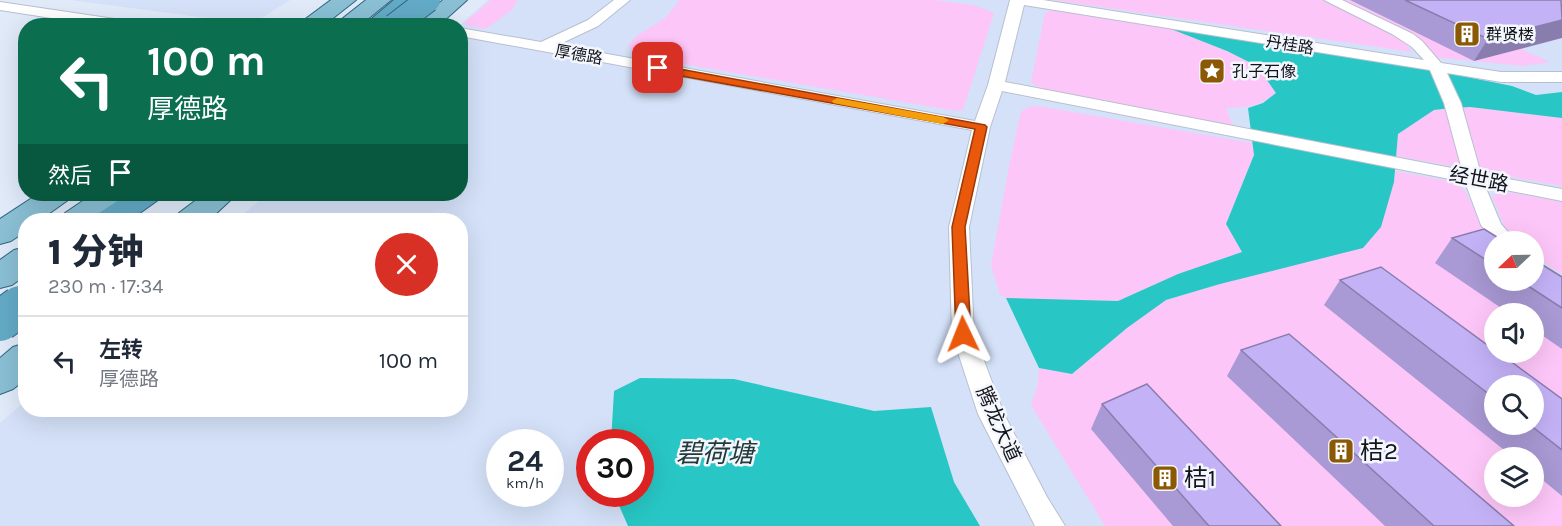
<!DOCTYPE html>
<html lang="zh">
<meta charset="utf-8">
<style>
:root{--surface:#fff;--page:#f2f2f3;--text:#1f2937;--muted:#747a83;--line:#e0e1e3}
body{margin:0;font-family:Karla,"Noto Sans SC",sans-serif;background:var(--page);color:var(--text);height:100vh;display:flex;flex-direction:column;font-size:22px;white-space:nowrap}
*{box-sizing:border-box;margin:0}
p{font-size:20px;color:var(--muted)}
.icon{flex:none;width:33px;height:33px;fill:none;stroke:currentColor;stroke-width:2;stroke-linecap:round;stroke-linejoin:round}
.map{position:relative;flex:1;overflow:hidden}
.side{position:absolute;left:18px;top:213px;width:450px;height:204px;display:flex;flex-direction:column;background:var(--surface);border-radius:24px;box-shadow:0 6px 24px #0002}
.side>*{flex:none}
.banner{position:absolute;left:18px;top:18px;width:450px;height:183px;border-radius:24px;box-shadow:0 6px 24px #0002;background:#0b6e4f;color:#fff;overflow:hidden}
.needle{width:39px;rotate:248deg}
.controls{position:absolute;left:1484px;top:231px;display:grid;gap:12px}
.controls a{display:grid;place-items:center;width:60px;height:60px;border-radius:50%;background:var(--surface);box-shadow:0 6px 24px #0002;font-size:30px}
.speed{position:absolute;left:486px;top:429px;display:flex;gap:12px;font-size:30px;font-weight:700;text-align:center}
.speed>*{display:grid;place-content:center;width:78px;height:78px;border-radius:50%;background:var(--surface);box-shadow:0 6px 24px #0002;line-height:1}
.speed small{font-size:15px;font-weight:400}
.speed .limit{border:9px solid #d22;background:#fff;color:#111}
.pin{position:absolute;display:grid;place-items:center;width:51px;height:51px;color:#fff;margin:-26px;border-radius:12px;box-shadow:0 3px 9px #0006}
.me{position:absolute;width:66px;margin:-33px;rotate:358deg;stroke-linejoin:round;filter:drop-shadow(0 0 4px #0008)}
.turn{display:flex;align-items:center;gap:21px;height:126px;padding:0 30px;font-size:27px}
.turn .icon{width:78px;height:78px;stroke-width:2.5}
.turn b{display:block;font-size:42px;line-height:51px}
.then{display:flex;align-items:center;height:57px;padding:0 30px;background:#0003;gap:12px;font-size:22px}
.round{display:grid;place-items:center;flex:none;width:63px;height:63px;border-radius:32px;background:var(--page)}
.overview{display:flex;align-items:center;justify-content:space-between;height:102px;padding:0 30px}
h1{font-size:36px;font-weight:800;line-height:45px}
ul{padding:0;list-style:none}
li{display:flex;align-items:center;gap:18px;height:90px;padding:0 30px;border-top:2px solid var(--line)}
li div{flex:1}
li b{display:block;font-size:22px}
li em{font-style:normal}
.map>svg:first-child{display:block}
</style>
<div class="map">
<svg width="1562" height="526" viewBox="0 0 1562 526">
<rect width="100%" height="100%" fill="#e0eaf9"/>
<!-- built -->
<path fill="#d4e1f8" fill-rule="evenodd" d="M71,0H290L252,24Z
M488,0H1562V526H0V423L25,401L26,410H460V220H236L267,194H460V25ZM1494,242H1533V280H1494ZM1494,314H1533V352H1494ZM1494,386H1533V424H1494ZM500,442H550V494H500ZM590,442H640V494H590ZM1494,458H1533V496H1494Z"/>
<!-- green -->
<path fill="#fdc6f8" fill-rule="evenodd" d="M491,0H517L513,9L486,29L465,25L466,21Z
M680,0H936L977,6L994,13L963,110L956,111L648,58L633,53L628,46L635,37L665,18Z
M1054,0H1324L1384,30L1406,43L1412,52Z
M1341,0H1414L1550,62L1523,66L1433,57Z
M1052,10L1166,27L1227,51L1258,66L1276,93C1260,106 1247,108 1226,108L1233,126L1040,89L1031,82L1045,13Z
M1030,106L1044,107L1252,143L1254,155L1226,224L1242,252L1178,274L1118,301L1006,298L1000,295L991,265L1009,166L1021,112Z
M1469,107L1562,118V186L1396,156L1398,134L1434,110Z
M1395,171L1454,182L1464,189L1484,228L1494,242V280H1533L1562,288V526H1105L1031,405L1038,384L1039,368L1072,374L1127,328L1166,300L1220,284L1394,182ZM1494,314H1533V352H1494ZM1494,386H1533V424H1494ZM1494,458H1533V496H1494Z
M1498,193H1513L1562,202V274L1533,256V242L1515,241L1507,233L1492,196Z"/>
<!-- water -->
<path fill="#28c7c5" d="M1166,27L1452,74L1512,86L1536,95L1562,92V118L1470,107L1451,108L1434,110L1398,134L1394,182L1381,227L1363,248L1220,284L1166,300L1127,328L1072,374L1039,368L1006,298L1118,301L1178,274L1242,252L1226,224L1254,155L1248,108L1263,103L1276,93L1257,66L1227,51Z
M640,378L734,379L874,411L931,407L954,482L980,526H628L614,494H640V442H611L614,391Z"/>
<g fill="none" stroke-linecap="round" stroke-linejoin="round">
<defs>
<path id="minor" d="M614,0H630L598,26L558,45L975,121L988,85L1010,0H1043L1424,60L1412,47L1392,34L1324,0H1342L1413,34L1422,41L1441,63L1501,72H1562V82H1501L1447,73L1461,103L1481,174L1562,189V201L1485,186L1501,224L1517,242H1495L1481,225L1465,182L1002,91L990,127L969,227L974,334L1004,414L1047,497L1065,526H1035L978,414L952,334L949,227L972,130L460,36V28L541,42L588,20ZM1024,5L1430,70L1444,103L1462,170L1005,82Z
M0,2L135,22L142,26H103L0,10Z"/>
<path id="primary" d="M331,0H356L323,26H296Z
M366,0H391L359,26H333Z
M443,0H467L438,26H413Z
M38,194H72L68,200L40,220H26V231L11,241L0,244V219Z
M93,194H127L123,200L96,220H61L65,213Z
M204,194H237L209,220H175L179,213Z
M26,247V275L12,285L0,288V260L14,250Z
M26,343V379L13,389L0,394V358L13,347Z"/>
<path id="trunk" d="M394,0H419L389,26H363Z
M128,194H162L158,200L130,220H95L99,213Z"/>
</defs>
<!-- minor casing -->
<use href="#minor" stroke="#b7c0cf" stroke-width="2"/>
<!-- primary casing -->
<use href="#primary" stroke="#2d6780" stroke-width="2"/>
<!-- trunk casing -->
<use href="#trunk" stroke="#2d6780" stroke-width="2"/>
<!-- minor -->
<use href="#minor" fill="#fff" fill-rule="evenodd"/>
<!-- primary -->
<use href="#primary" fill="#8abfd4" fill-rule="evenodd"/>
<!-- trunk -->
<use href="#trunk" fill="#63aac6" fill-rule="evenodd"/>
<defs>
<path id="trunk-bridge-far2" d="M394,26L428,0"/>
<path id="trunk-bridge-far1" d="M18,308L26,302"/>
<path id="trunk-bridge" d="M0,321L20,306"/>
</defs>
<!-- trunk-bridge-far2 casing -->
<use href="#trunk-bridge-far2" stroke="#2d6780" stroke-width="26" stroke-linecap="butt"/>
<!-- trunk-bridge-far1 casing -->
<use href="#trunk-bridge-far1" stroke="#2d6780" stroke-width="33" stroke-linecap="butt"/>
<!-- trunk-bridge casing -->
<use href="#trunk-bridge" stroke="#2d6780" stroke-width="42" stroke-linecap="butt"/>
<!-- trunk-bridge-far2 -->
<use href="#trunk-bridge-far2" stroke="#63aac6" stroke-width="24"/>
<!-- trunk-bridge-far1 -->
<use href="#trunk-bridge-far1" stroke="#63aac6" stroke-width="31"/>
<!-- trunk-bridge -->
<use href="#trunk-bridge" stroke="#63aac6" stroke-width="40"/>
</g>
<!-- wall -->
<path fill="#a999d4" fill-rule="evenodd" d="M1350,0H1562L1474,61Z
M1452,238L1494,242V280H1533L1562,277V349L1533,329V314H1510L1435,263Z
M1340,280L1562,399V496L1533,472V458H1514L1324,305ZM1494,386L1533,424H1494Z
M1241,350L1514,526H1385L1227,376Z
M1102,404L1281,526H1173L1091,429Z"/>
<!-- shaded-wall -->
<path fill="#897dad" d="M1562,20V38L1474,61L1488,39Z"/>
<!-- building -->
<path fill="#c4b2f7" stroke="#897dad" stroke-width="1.5" d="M1405,0H1561L1562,20L1488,39Z
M1484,229L1505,242H1494V265L1452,238Z
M1533,259L1562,277V308L1519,280H1533Z
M1381,267L1494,350V352H1498L1562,399V450L1529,424H1533V386H1494V398L1340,280Z
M1289,334L1514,526H1434L1241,350Z
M1147,384L1281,526H1209L1102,404Z"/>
<!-- route -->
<path fill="#ea580c" stroke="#983908" stroke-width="1.5" d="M658,65L985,125L987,127L965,227L971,334L968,338H958L956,334L952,227L975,129L654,71V66Z"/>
<!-- slow -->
<path fill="#f59e0b" d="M837,98L943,117L949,120L943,124L833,103L832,101Z"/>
<!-- icons -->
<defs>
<symbol id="building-square" viewBox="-11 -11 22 22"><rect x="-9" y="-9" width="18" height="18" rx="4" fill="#8b5903" stroke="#f3f6fd"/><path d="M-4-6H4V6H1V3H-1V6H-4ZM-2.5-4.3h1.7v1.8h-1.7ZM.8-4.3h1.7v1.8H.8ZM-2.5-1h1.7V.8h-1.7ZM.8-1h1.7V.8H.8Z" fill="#fff"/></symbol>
<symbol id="sight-square" viewBox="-11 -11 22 22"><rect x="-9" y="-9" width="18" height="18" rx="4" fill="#8b5903" stroke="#f3f6fd"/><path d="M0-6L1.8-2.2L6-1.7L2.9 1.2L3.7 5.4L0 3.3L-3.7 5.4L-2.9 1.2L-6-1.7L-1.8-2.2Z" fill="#fff"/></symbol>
</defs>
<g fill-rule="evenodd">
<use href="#building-square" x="1452" y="19" width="30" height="30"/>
<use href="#sight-square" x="1197" y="56" width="30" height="30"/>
<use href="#building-square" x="1326" y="436" width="30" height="30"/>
<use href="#building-square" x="1150" y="463" width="30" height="30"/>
</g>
<g text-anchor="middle" stroke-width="5" stroke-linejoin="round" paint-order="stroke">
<!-- far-poi labels -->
<g font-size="16" fill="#111419" stroke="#f3f6fd" text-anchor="start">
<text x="1486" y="40">群贤楼</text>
<text x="1232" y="77">孔子石像</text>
</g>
<!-- far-street labels -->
<g font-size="16" fill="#111419" stroke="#f3f6fd">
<text transform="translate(1290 44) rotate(9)" y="6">丹桂路</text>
<text transform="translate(579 54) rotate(10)" y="6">厚德路</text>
</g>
<!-- street labels -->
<g font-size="20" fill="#111419" stroke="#f3f6fd">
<text transform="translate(1479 179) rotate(11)" y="7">经世路</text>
<text transform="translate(999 424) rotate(66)" y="7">腾龙大道</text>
</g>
<!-- near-poi labels -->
<g font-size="24" fill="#111419" stroke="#f3f6fd" text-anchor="start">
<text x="1360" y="459">桔2</text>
<text x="1184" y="486">桔1</text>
</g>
<!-- near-water labels -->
<g font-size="26" font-style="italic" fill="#223b3a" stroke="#f3f6fd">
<text x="715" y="462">碧荷塘</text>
</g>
</g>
</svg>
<div class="controls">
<a><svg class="needle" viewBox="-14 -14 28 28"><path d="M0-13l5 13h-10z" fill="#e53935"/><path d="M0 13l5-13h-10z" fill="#747a83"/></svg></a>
<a><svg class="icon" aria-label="sound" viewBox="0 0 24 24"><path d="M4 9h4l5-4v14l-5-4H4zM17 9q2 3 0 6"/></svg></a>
<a><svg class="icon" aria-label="search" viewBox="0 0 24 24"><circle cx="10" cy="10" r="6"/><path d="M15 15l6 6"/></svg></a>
<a><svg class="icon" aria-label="layers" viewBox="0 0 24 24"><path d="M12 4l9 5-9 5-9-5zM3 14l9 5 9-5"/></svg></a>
</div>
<div class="speed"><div>24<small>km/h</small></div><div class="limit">30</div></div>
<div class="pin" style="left:658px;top:68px;background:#d93025"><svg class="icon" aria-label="arrive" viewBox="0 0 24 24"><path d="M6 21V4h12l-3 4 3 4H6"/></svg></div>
<svg class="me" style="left:963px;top:334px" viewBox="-20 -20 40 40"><path d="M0-17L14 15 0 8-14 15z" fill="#ea580c" stroke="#fff" stroke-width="4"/></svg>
<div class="banner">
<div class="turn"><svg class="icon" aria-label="left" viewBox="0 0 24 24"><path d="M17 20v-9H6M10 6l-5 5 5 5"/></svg><div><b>100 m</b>厚德路</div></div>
<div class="then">然后<svg class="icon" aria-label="arrive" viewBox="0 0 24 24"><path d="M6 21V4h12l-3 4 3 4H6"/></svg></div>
</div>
<section class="side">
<div class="overview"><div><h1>1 分钟</h1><p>230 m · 17:34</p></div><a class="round" style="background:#d93025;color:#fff"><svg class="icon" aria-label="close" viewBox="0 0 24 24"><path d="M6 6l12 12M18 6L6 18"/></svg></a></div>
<ul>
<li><svg class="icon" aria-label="left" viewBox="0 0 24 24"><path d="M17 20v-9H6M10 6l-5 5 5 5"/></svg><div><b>左转</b><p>厚德路</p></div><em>100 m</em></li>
</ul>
</section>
</div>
